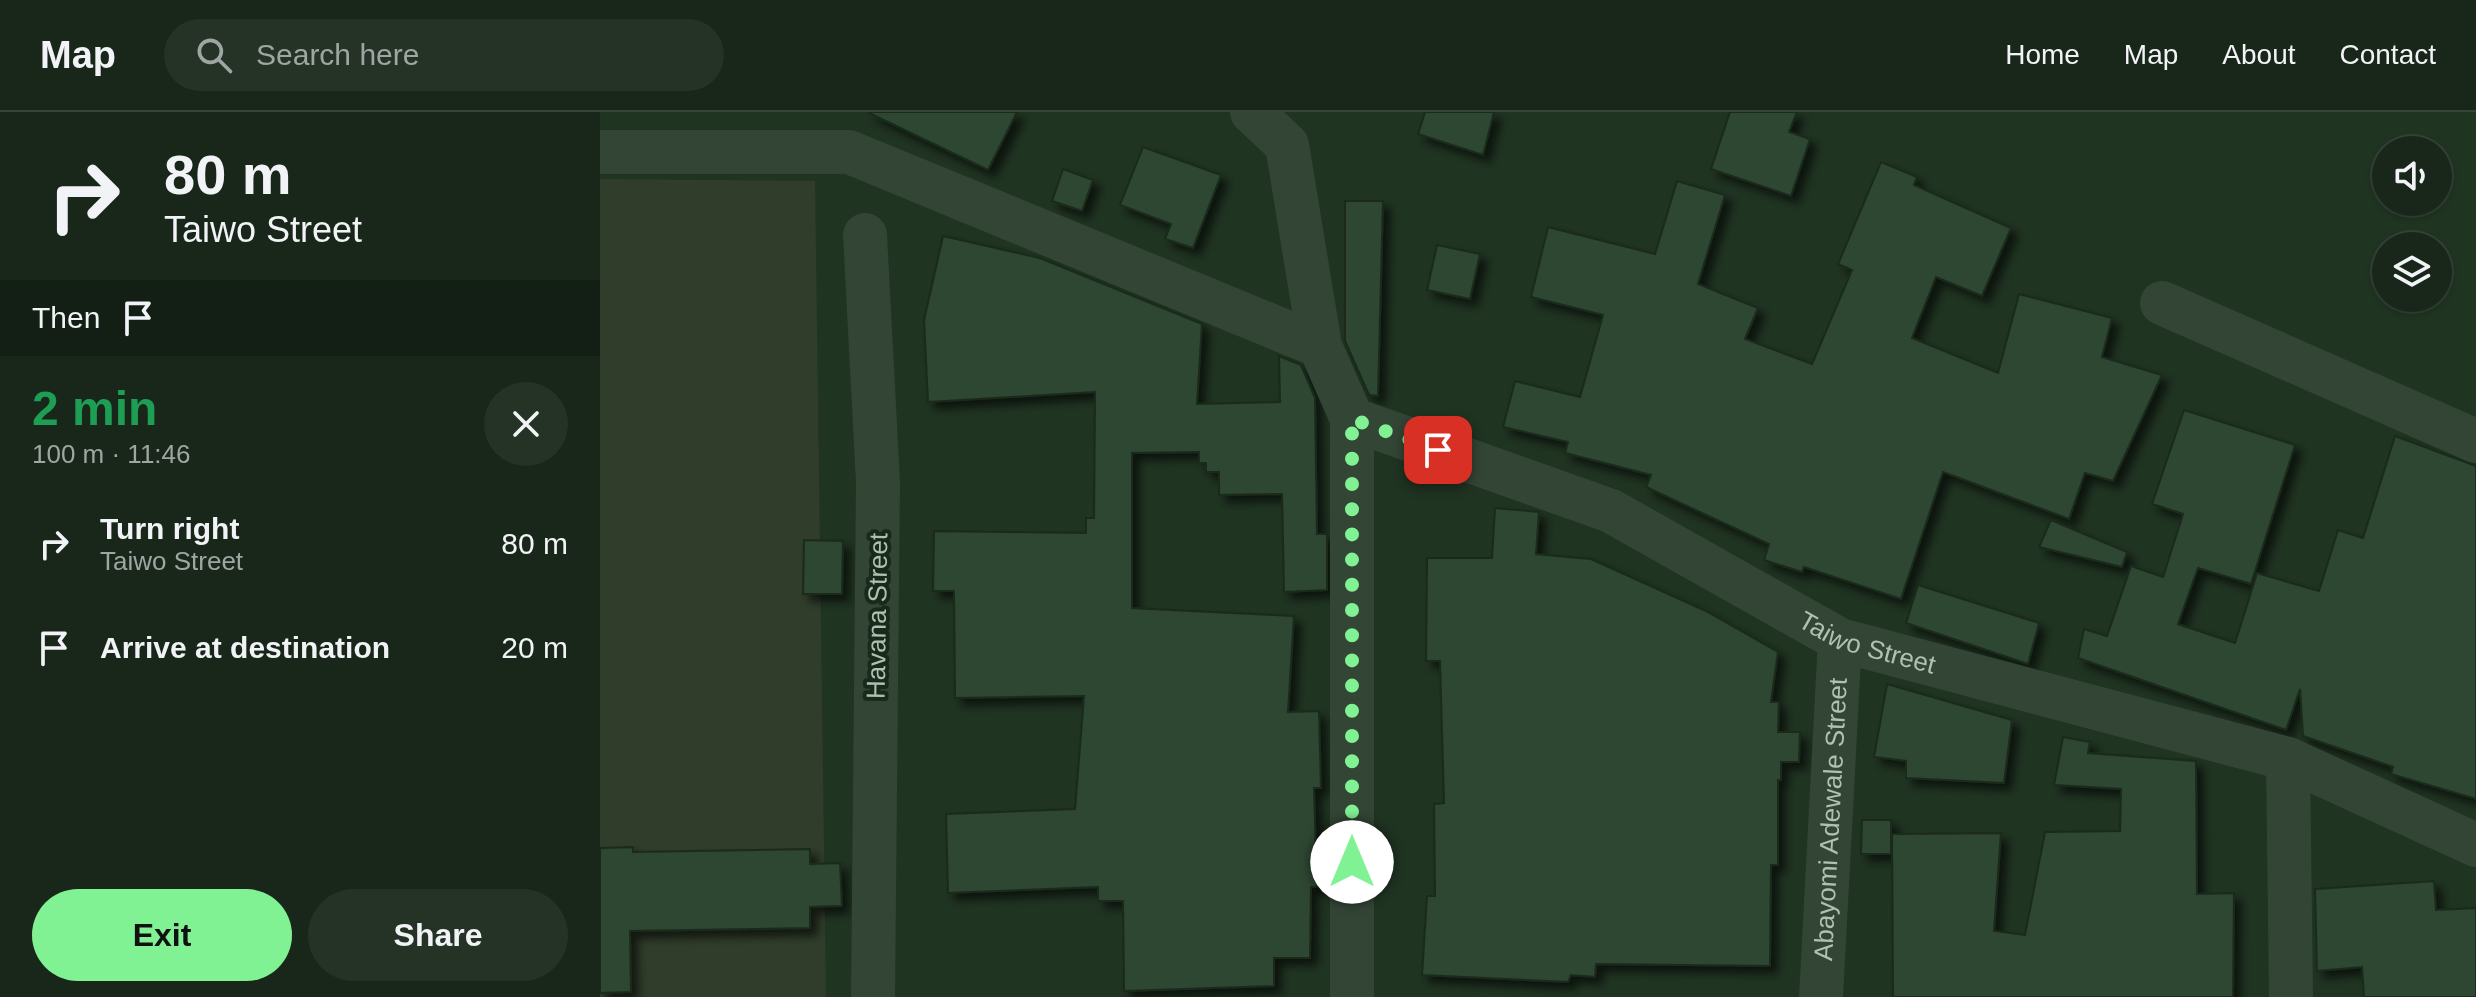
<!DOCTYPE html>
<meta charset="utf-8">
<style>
:root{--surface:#18271a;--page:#253327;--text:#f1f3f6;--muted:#9fa5a2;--line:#364439;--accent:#81f294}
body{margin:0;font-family:Arial,sans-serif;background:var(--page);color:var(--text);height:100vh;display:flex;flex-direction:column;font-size:30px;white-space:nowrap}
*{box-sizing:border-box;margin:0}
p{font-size:26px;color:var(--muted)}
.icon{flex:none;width:44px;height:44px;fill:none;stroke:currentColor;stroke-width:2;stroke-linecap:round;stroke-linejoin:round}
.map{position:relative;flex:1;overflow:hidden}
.side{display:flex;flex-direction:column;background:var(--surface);width:600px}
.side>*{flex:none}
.top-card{background:#18271a;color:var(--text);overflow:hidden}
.buttons{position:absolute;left:1772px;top:24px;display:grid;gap:16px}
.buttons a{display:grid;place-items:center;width:80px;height:80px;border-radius:50%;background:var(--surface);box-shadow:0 2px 6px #0004,0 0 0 2px var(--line);font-size:40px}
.pin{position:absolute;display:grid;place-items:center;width:68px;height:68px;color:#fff;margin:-34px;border-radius:16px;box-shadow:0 4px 12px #0006}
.me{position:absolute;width:88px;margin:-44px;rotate:0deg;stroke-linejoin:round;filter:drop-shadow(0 0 6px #0008)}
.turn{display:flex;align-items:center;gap:28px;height:168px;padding:0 32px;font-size:36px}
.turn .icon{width:104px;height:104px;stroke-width:2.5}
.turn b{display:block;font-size:56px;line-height:68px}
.then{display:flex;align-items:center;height:76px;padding:0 32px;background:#0003;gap:16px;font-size:30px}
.round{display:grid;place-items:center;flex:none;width:84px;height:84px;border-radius:42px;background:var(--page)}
.headline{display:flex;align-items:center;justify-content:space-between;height:136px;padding:0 32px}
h1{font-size:48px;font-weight:600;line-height:60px;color:#1e9e55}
.primary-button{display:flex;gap:16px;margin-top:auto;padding:16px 32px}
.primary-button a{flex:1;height:92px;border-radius:48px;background:var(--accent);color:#111;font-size:32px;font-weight:600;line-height:92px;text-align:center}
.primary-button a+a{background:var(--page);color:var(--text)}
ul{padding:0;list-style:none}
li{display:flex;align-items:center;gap:24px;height:104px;padding:0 32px}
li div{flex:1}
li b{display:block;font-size:30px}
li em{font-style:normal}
header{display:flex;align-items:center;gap:48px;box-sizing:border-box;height:112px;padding:0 40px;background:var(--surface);border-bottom:2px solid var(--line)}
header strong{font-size:38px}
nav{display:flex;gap:44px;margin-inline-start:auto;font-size:28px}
.search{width:560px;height:72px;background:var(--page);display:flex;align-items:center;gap:20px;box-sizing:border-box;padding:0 28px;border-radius:44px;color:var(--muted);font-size:30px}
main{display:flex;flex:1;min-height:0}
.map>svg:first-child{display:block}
</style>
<header>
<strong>Map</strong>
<div class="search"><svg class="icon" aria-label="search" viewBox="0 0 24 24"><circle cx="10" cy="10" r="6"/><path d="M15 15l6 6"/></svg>Search here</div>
<nav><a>Home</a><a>Map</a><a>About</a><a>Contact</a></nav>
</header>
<main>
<section class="side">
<div class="top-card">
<div class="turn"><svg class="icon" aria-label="right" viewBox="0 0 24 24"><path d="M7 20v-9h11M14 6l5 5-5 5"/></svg><div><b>80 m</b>Taiwo Street</div></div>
<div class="then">Then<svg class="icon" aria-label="arrive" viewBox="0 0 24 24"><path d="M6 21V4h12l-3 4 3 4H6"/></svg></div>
</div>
<div class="headline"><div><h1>2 min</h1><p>100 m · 11:46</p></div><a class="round"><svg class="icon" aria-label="close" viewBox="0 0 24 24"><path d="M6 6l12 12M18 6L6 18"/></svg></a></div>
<ul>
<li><svg class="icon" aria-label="right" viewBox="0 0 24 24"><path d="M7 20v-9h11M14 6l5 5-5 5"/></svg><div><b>Turn right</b><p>Taiwo Street</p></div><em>80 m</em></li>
<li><svg class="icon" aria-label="arrive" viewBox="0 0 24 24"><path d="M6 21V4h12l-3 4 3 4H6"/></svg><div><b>Arrive at destination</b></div><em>20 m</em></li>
</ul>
<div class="primary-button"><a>Exit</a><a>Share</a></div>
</section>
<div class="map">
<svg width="1876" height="885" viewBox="0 0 1876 885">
<defs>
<filter id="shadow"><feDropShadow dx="7" dy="7" stdDeviation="4" flood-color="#0009"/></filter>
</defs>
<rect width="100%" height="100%" fill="#203422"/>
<!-- green -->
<path fill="#303d2a" d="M0,67L215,69L226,885H0Z"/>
<!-- building -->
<path fill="#2d4630" stroke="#1a2b1d" stroke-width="2" filter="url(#shadow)" d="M267,0H417L388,58Z
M825,0H894L883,43L818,22Z
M1130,0H1197L1189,20L1210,27L1191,84L1111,57Z
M543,35L621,63L593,136L565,127L571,112L520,93Z
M1281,50L1317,65L1314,73L1411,116L1382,184L1336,165L1312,226L1398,261L1419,182L1512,206L1502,245L1562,263L1513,369L1485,361L1469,407L1343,360L1301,487L1204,455L1202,460L1164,448L1169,432L1046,375L1051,363L965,341L968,330L903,315L915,269L980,285L1003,203L931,185L948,115L1055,142L1077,69L1125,83L1098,172L1158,196L1145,227L1212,252L1252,158L1238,152Z
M463,57L493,68L482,99L452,89Z
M745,89H783L778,284L769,283L745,229Z
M343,124L440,146L602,212L597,292L680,290L679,244L701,253L715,286L717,422H727V478L684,480L682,382L619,383V360H606V351H599V340L532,341V496L694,504L688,600L719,599L721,676H714L717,775H711L710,846H674V874L524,879L523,789H498V775L348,781L346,702L475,697L484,584L355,586L354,479H333L334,419L486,421V406H494L495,280L328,290L324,208Z
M837,133L880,142L870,187L827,178Z
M1584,298L1695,333L1651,472L1598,456L1578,512L1635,531L1657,461L1719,479L1738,418L1763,426L1795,324L1876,354V687L1791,662L1793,655L1703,624L1700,577L1686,618L1478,546L1484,517L1507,524L1531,454L1563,465L1583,402L1552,392Z
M895,396L939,400L936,442L991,447L1106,499L1178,540L1171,590H1179L1178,620H1200L1199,650H1181V668H1178V753H1171L1170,854L996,852L995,865L971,863L968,870L822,863L827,784H835L834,692L844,691L840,549H826L827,446H892Z
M1451,408L1527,440L1522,455L1439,435Z
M204,428L243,429L242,482H203Z
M1318,473L1439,511L1428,552L1306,511Z
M1287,572L1412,608L1404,671L1306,666V649L1274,645Z
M1463,625L1490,630L1488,641L1596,649L1597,782L1634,781L1633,885H1293L1292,722L1401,721L1394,819L1425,823L1445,720L1520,719L1521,677L1454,673Z
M1262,708H1291V742H1261Z
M33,735V740L210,737V752L240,751L242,794L210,795V816L30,819L31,880L0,881V736Z
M1834,769L1836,798L1876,796V885H1764L1762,855L1717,859L1715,777Z"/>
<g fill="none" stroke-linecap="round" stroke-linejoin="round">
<!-- minor -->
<g stroke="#334535" stroke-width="44">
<path id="s1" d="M652,0L687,33L720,234L752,307L1011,399L1240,528L1688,647L1876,733"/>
<path d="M0,40H249L720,234"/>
<path d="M265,123L278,370L273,885"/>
<path d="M1562,191L1876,329"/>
<path d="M752,307V885"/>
<path d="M1688,647L1691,885"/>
<path id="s2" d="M1221,885L1240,528"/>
</g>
</g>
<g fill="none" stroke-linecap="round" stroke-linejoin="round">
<!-- route -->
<path stroke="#81f294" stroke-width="14" stroke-dasharray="0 25.2" d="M752,750V307L838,338"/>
</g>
<g text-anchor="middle" stroke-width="8" stroke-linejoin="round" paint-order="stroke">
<!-- street labels -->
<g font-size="26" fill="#adc2b0" stroke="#19291b">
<text transform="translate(277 504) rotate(-89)" y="9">Havana Street</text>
<text dy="9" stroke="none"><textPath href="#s1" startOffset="896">Taiwo Street</textPath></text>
<text dy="9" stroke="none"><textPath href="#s2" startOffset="178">Abayomi Adewale Street</textPath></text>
</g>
</g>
</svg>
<div class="buttons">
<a><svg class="icon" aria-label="sound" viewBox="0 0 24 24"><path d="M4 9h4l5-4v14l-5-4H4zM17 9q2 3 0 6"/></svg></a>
<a><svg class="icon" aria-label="layers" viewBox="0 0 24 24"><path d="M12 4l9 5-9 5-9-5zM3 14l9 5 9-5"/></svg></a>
</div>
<div class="pin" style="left:838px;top:338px;background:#d93025"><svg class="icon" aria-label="arrive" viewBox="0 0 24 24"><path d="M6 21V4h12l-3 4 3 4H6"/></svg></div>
<svg class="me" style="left:752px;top:750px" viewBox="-20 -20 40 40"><circle r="19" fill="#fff"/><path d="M0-13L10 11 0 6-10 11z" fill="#81f294"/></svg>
</div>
</main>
